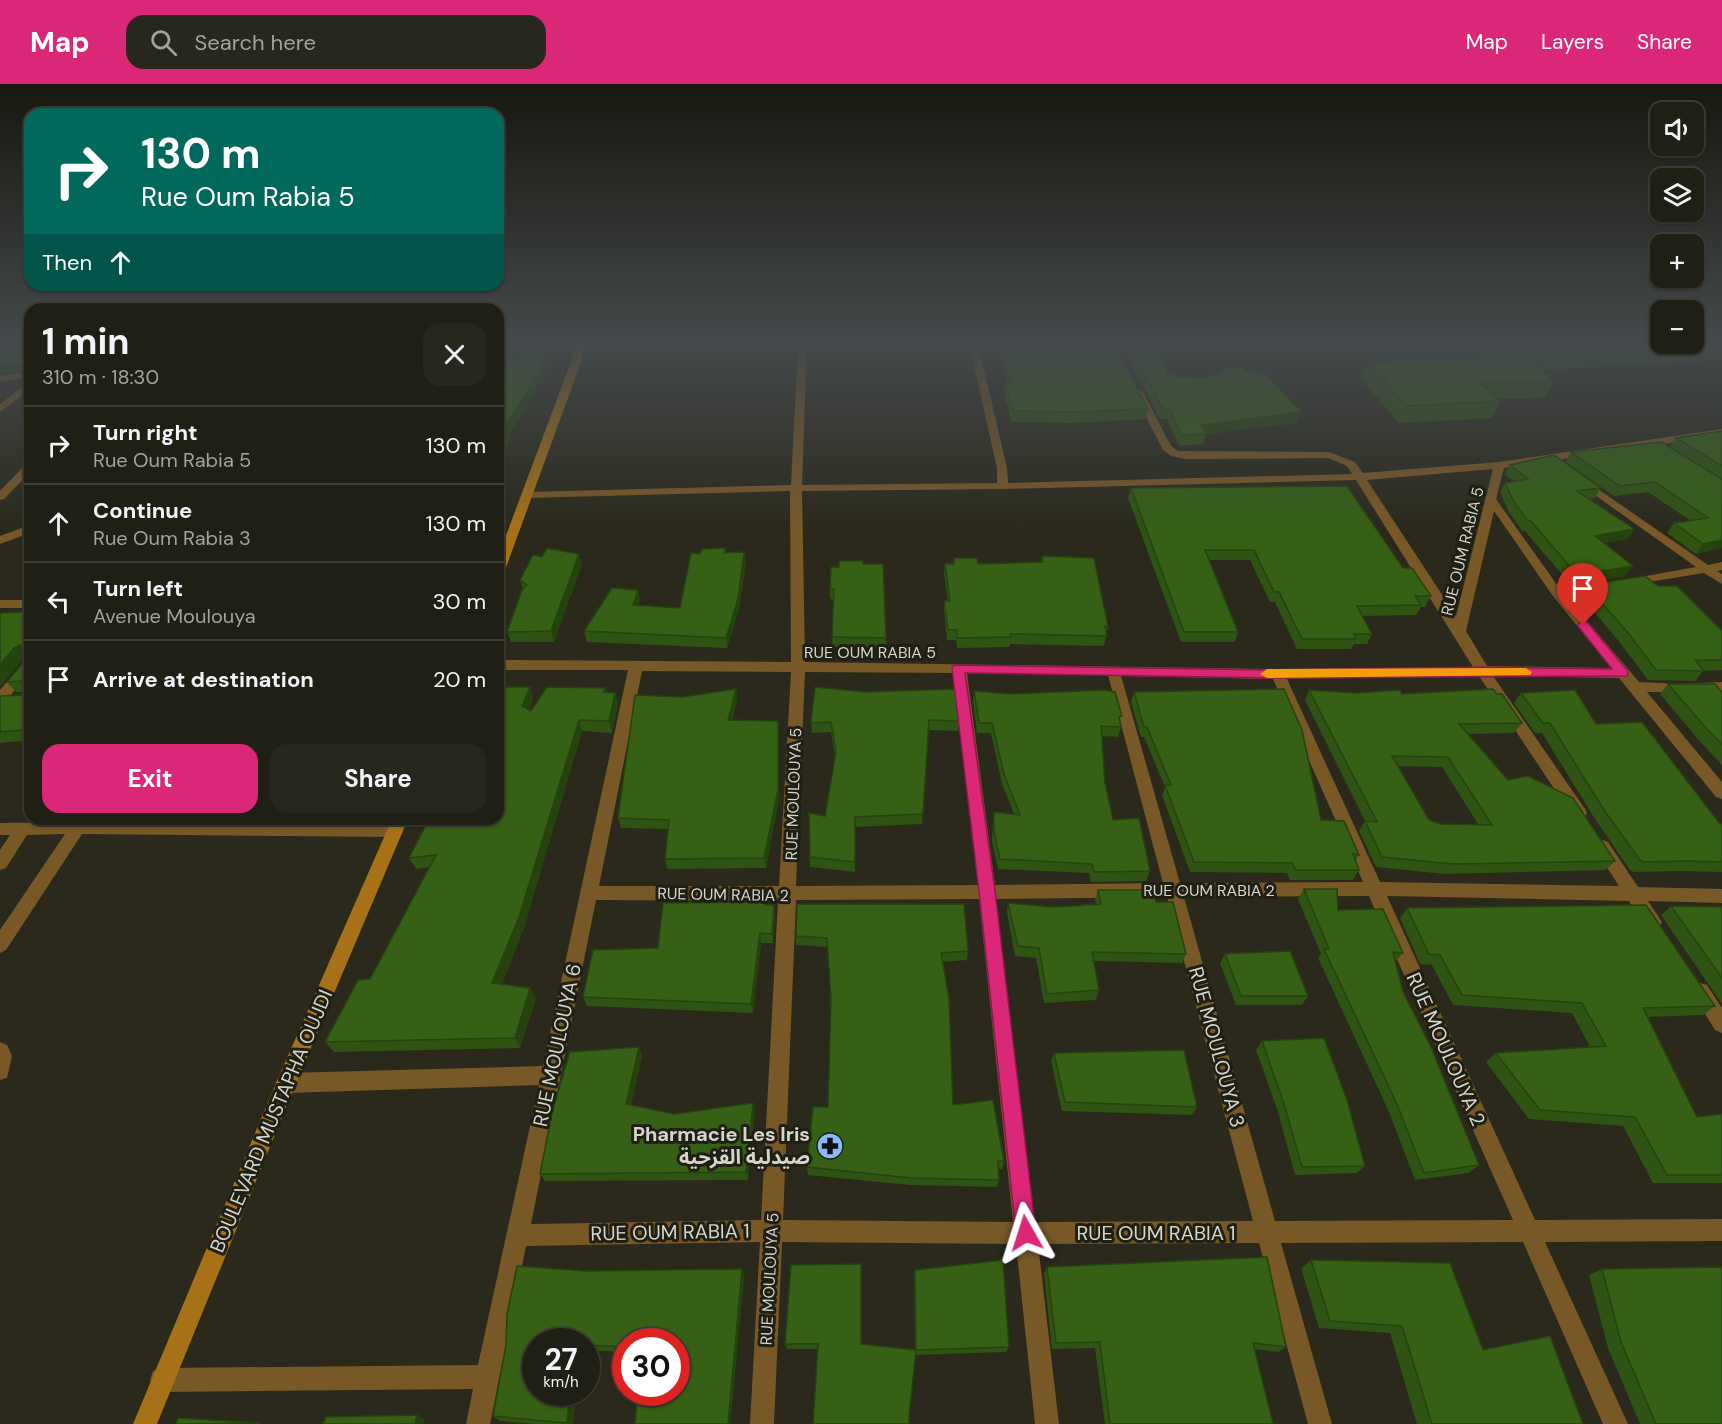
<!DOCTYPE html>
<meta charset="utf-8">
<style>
:root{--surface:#201f15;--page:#28271e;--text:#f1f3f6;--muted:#a2a2a0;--line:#3d3d34;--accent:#db2777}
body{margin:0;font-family:"DM Sans","Noto Sans Arabic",sans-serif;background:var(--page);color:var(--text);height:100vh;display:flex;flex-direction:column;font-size:22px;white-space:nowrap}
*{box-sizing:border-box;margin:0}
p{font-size:20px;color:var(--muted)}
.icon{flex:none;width:33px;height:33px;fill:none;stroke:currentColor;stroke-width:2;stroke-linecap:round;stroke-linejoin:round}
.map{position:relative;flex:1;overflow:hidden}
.drawer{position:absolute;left:24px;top:219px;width:480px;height:522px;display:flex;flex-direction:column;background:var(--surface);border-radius:18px;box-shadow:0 2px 4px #0004,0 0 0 2px var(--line)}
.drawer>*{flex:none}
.banner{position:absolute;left:24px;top:24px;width:480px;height:183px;border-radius:18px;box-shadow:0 2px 4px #0004,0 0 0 2px var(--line);background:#00695c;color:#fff;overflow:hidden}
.fabs{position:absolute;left:1650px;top:18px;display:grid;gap:12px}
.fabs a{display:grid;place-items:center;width:54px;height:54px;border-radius:12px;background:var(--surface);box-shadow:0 2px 4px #0004,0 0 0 2px var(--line);font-size:30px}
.speed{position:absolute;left:522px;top:1244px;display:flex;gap:12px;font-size:30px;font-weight:700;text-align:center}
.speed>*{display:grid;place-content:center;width:78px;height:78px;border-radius:50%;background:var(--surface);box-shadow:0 2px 4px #0004,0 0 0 2px var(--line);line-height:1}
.speed small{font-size:15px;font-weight:400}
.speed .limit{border:9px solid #d22;background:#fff;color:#111}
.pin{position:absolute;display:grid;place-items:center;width:51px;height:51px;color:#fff;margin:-62px -26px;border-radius:50% 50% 50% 0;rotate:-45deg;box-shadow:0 0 6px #0007}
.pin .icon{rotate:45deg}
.me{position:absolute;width:66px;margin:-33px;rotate:354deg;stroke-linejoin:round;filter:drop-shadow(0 0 4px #0008)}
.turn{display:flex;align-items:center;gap:21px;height:126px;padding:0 18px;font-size:27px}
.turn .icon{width:78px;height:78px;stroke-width:2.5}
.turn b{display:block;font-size:42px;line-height:51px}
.then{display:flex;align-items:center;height:57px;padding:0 18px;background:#0003;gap:12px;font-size:22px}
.round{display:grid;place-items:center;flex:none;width:63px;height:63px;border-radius:18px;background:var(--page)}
.overview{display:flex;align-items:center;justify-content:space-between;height:102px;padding:0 18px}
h1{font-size:36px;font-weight:700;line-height:45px}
.cta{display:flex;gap:12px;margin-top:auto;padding:12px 18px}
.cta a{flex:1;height:69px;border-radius:18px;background:var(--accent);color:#fff;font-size:24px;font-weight:700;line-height:69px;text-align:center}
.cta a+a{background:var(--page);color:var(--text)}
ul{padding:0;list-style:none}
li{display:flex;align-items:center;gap:18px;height:78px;padding:0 18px;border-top:2px solid var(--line)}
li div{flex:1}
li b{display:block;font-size:22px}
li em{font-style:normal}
header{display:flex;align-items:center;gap:36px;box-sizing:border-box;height:84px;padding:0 30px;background:var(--accent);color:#fff}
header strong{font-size:28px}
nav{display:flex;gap:33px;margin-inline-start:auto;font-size:21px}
.search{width:420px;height:54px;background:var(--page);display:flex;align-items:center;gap:15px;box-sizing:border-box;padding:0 21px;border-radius:18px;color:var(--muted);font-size:22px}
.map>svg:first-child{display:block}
</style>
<header>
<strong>Map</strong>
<div class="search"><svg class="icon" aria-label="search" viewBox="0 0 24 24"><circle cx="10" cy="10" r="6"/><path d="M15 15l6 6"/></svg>Search here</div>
<nav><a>Map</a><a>Layers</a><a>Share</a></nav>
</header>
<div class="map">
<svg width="1722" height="1340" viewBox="0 0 1722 1340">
<rect width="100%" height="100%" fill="#2a291c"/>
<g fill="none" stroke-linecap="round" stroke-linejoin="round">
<!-- street -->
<path fill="#795828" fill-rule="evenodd" d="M567,259H580L498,288V282Z
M798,259H807L802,401L997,399V384L969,259H978L1007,384L1008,399L1352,390L1347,382L1328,374L1186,375L1171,372L1163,366L1133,308L1138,305L1143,308L1171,362L1178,367L1329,368L1355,378L1363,389L1499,378L1722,345V351L1504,384L1496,415L1560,505L1606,500L1608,503L1606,506L1566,512L1639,598L1682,600L1722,598V608H1647L1722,698V715L1716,713L1619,594L1493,592L1585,725L1587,729L1585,733H1573L1479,592L1287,595L1380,798L1619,802L1594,763L1596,758L1602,756L1608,758L1638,803L1722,805V819L1648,817L1662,838L1659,843C1644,849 1636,828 1629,817L1387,812L1535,1136L1722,1135V1157L1545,1158L1628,1340H1603L1523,1158L1281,1159L1332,1340H1308L1259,1159L1038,1160L1059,1340H1035L1016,1160L782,1158L774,1340H750L760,1158L526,1162L490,1340H466L473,1305L162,1308L153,1305L150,1296L153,1287L162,1284L478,1281L539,1001L286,1009L279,1006L276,999L279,992L286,989L543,982L628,586H498V576L791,578L790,407L527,414L521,411L527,408L791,401ZM1493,385L1456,532L1367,396ZM1356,396L1473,583L1278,585L805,578L802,407L1003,405ZM1494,427L1553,512L1611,584L1487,582L1466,547ZM642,587L791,588L779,802H599ZM805,588L953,589L978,801L796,802ZM967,589L1108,591L1163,799L995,801ZM1121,592L1273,595L1363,798L1180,799ZM1369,812L1513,1136L1275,1137L1184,813ZM1167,813L1253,1137L1035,1138L996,815ZM979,815L1013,1138L783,1136L796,816ZM596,816L778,817L761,1136L531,1140Z
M30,287V293L0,298V292Z
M30,297V305L0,328V320Z
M30,379V388L4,415L0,416V407L26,380Z
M1582,394L1708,481L1722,478V486L1717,487L1722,490V500L1704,489L1624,502L1622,499L1624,496L1696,483L1578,399V395Z
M30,441V449L0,460V452Z
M0,516H30V524H0Z
M30,574V588L5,618L0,620V606L25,576Z
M78,738L395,741L401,743L403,747L401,751L395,753L82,750L6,866L0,869V846L65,750L27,751L6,784L0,786V766L10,751H0V739Z
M1700,899L1707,901L1722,924V949L1715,946L1691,907L1693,901Z
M0,958L7,961L12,972L7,994L0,996Z"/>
<!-- secondary -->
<path fill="#a77217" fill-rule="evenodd" d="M578,259H588L504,489L498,493V473Z
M392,735H408L296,999L157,1340H133L276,999Z"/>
</g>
<!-- wall -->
<path fill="#2e5312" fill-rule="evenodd" d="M995,259H1114L1148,325L1145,335L1072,339L1012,338L1004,309L1005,299H1007Z
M1121,259H1153L1168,290L1175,293L1208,294L1209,291L1222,290L1245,287L1257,291L1297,339L1206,350L1203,360L1179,362L1167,335H1160Z
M1472,259H1722V276L1542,286L1554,298L1545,314L1497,315L1500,317L1492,334L1399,339L1361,295L1367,278L1480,275L1469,265Z
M1722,347V464L1696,470L1667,449L1674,439L1691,437L1648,408L1614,412L1566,378L1571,368L1690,376L1670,363L1676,354Z
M1510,381L1601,404L1595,414L1589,415L1634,445L1628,455L1604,459L1633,482L1625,492L1571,501L1525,447H1522L1509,428L1500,408L1505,399L1514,397L1505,391Z
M1131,404L1403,484L1431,512L1425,523H1421L1416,531L1362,532L1372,550L1367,560H1354L1351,565H1297L1275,518H1270L1250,476H1209L1238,548L1235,558H1181L1128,414Z
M726,464V469L744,468L746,478L739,525L727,564L587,558L584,547L638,506L640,516L638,521L680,524L700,470Z
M1042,472L1108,542L1104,562L1010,560L1009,563L957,564L956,556H947L944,527V517H948L944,490L945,480H953L954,474L978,480L1041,478Z
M582,480L554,558H511L507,548L523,505L520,496Z
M863,480L886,554V564L832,563L834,516L830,515V505L839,483Z
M1586,501L1658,502L1722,547V586L1703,587L1695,597L1648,596L1621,560L1580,511Z
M30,528V656L0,659V612L22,611L23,608H16L7,598L23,579V575L0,602V529Z
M1668,600L1722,608V681L1696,653L1660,610Z
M530,603L533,614L529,626L531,627L605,604L606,608L615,609L618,620L612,649L582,647L524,844L502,900L536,914L520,964L334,968L325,958L370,895L429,783L416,785L409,774L498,735Z
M815,603L959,637L958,647L929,646L922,740L855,743V788L810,783V773L825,732L835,672L831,648L812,649L811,639Z
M736,605L737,615L732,636L778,637L779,647V716L766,784L667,785L665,775L668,745L621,744L618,734L682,613Z
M1309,606L1356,609L1402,610H1497L1522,639L1514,649L1467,650L1508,696L1615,777L1606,786L1445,790L1376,783L1359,747L1365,737L1305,616ZM1398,682L1442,683L1478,740H1440L1429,736Z
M974,607L1120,639L1121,643L1118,653L1102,652L1105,699L1113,736L1150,787L1146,797L1091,798L1089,789L998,785L992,757L993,738L994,728L1014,730L1002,700L991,649H977L973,617Z
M1134,608L1321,736L1359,771L1355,777L1359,786L1353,796H1290L1287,789L1190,788L1162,711L1165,703L1144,653H1141L1131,618Z
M1521,609L1596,640L1720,740H1722V788L1679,787L1634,788L1630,786L1595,735L1542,649H1535L1514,619Z
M1304,805L1338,826L1403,869L1395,878L1403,908L1479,1081L1469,1089L1415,1096L1389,1028L1318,874L1321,870L1298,815Z
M1098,806L1156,818L1186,870L1182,879L1094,877L1099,906L1096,916L1044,919L1036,874L1015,872L1007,828L1008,819L1054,823L1096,820L1095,816Z
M797,820L968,867L967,876L942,878L953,1021L1004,1077L1002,1085H998L999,1096L997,1103L910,1101L808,1091L807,1083L828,1023L831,917L828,863L796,861V852Z
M766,821L775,830L773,859H761L753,929L587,922L583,913L658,864Z
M1671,822L1722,823V920L1661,831Z
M1407,824L1715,922L1703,931L1648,933L1697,1033L1722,1030V1099H1653L1623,1042L1529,1035L1486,978L1496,969L1590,963L1572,929L1453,921L1432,881L1420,880L1400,834Z
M1225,870L1308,912L1302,921H1236L1220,879Z
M1262,957L1365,1082L1357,1089L1295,1091L1278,1028L1256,966Z
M639,963L642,972L631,1021L674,1030L755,1027L748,1096L545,1097L540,1090Z
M1054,969L1197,1023L1192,1031L1062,1027L1051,977Z
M1311,1176L1483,1266L1583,1340H1417L1390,1249L1319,1244L1301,1184Z
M1047,1183L1286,1263L1278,1268L1254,1265L1273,1340H1105L1095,1264L1052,1265L1044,1190Z
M742,1185L744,1192L730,1340H635L676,1257H626V1268L586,1266V1257H536L576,1308L573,1340H535L500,1337L493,1332L506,1261L586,1187Z
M1602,1185L1722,1340H1640L1608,1264L1589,1191Z
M915,1186L1009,1263L1006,1268L916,1271L818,1265H787L785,1260H861L915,1266L914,1193Z"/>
<!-- shaded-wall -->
<path fill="#25430f" d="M551,265L553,274L536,308L509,350L510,354L498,392V372L504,344Z
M30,277V285L0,289V282Z
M1301,328L1297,339L1206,350L1201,341Z
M1634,445L1628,455L1588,462L1595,452Z
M1722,456V464L1696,470L1703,460Z
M744,468L746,478L739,525L727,564L726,554Z
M579,470L582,480L554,558L551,547Z
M1633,482L1625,492L1571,501L1577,491Z
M638,506L640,516L635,531L633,521Z
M20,561L29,572L23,575L0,602V581L14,564Z
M530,603L533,614L526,634L522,622Z
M736,605L737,615L729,646L728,636Z
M615,609L618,620L612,649L609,637Z
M579,636L582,647L524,844L498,909L492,899Z
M778,637L779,647V716L766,784L764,774Z
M774,821L775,830L773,859L772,850Z
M760,849L761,859L753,929L751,920Z
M530,904L536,914L520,964L515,954Z
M639,963L642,972L630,1028L626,1020Z
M753,1019L755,1027L748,1096L746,1088Z
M742,1185L744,1192L730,1340H728Z
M570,1308H576L573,1340L567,1339Z
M417,1331L425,1335L424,1340H415Z"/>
<!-- building -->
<path fill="#356015" stroke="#25430f" stroke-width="1.5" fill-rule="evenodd" d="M0,259H30V277L0,282Z
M999,259H1114L1148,325L1074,328L1013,327L1005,299H1011Z
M1128,259H1153L1168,290L1172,288L1175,293L1209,294V291L1222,290L1224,283H1244L1245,287H1256L1257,291L1266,290L1301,328L1201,341L1206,350L1181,351L1170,325L1162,324Z
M1489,259H1660V260L1722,259V260L1505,272Z
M542,265H551L533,298L504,344H507L498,372V280Z
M1528,273L1554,298H1479L1500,317L1407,322L1367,278Z
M1722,347V382L1676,354Z
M1661,358L1722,395V456L1703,460L1674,439L1708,434L1655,398L1620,402L1571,368Z
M1554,371L1601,404L1577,407L1634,445L1595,452L1633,482L1577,491L1531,437H1528L1514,418L1505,399L1528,395L1510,381Z
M1347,402L1403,484H1412L1431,512H1415L1421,521L1357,522L1372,550H1354L1356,555H1302L1279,508H1274L1254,466H1205L1238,548H1184L1131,404Z
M547,464L579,470L551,547L507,548L522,506L527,501L520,496L533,471L542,473Z
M726,464L724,469L744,468L738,515L726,554L584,547L612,504L638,506L633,521L680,524L691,469L700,470L702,465Z
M1042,472L1094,474L1108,542H1105L1107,552L1010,550L1011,553L957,554V546H948L944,517H950L945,480H954V474H977L978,480L1043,478Z
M839,477H863V480H883L886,554L832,553L834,505H830L831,483H839Z
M1645,492L1658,502H1677L1722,547V576H1695L1704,587L1656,586L1629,550L1586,501Z
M30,528V645L0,648V612L22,611L23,600L21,597L7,598L23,579L24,564L20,561L14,564L0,581V529Z
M1668,600H1715L1722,608V660L1705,643Z
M498,603H530L522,622L531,627L547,603L605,604L603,608L615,609L609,637L579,636L519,833L492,899L530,904L515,954L325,958L358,896L370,895L436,771L409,774L429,735H498Z
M815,603L865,608L955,605L959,637L929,636L923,730L855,733V778L810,773L809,729L825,732L836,668L831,638L811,639Z
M736,605L728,636L778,637V706L764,774L665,775L669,736L618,734L635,611L682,613Z
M1284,605L1302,646L1321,736L1344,737L1359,771L1353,770L1359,786H1296L1292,779L1194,778L1165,701H1171L1147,643H1144L1134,608Z
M1493,605L1497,610H1502L1522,639L1459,640L1508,696L1528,692L1573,714L1615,777L1453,780L1382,773L1365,737L1377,738L1309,606L1356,609L1400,606L1402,610ZM1392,672L1448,673L1492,741L1440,740L1429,736Z
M1104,606L1115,608L1122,632L1119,633L1121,643L1101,642L1105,699L1113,736L1139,734L1150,787L1094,788L1092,780L1000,775L994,747V728L1020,731L1004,690L992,639H979L974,607L1010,610Z
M1575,606L1596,640L1642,638L1720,740H1722V778L1689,777L1643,778L1640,776L1604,726L1550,639H1543L1521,609Z
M1304,805H1337L1338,826L1383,825L1403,869L1393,868L1403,908L1431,963L1479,1081L1424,1089L1397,1020L1324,865H1329Z
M1098,806H1154L1156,818H1173L1186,870L1092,868L1099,906L1047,910L1039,864L1018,862L1008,819L1054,823L1101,820Z
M765,818V821H774L772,850L760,849L751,920L583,913L593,866L658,864L663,819Z
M797,820H964L968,867L941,869L949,914L953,1021L993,1016L1004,1077H998L999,1096L911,1094L807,1083L813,1023H828L831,915L827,854L796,852Z
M1646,821L1715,922L1643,924L1697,1033L1722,1030V1091H1667L1635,1033L1540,1026L1496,969L1606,962L1582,919L1462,911L1440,871L1429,870L1407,824Z
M1671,822L1722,823V894Z
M1290,867L1308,912H1241L1225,870Z
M1324,954L1347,1016L1365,1082L1302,1083L1284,1020L1262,957Z
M639,963L626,1020L674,1030L753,1019L746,1088L540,1090L553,1024L570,968Z
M1184,966L1197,1023L1065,1018L1054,969Z
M1267,1173L1286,1263L1253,1259L1273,1340H1110L1100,1258L1056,1259L1047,1183Z
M1003,1176L1009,1263L916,1266L915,1186Z
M1311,1176L1450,1179L1483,1266L1550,1252L1583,1340H1432L1402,1242L1330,1237Z
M861,1180V1260L916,1266L909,1332V1340H813L818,1260H785L791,1181Z
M517,1182L586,1187L742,1185L728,1340H635L638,1308H676V1257H626V1263L586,1261V1257H536V1308H570L567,1339L493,1332L506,1261L507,1230Z
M1722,1183V1340H1656L1621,1258L1602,1185Z
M417,1331L415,1340H323L326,1333Z
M178,1334L260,1339L176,1340Z"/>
<!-- sky -->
<linearGradient id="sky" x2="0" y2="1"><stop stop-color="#17170f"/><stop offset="0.58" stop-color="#44494b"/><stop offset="1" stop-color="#44494b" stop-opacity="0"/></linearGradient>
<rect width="1722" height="446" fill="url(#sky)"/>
<!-- route -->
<path fill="#db2777" stroke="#8e194d" stroke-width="1.5" d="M1583,537L1587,538L1627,586L1628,589L1627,592L1278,594L965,589L995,807L1036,1149L1033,1156L1026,1159L1018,1156L1016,1149L979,807L952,584L954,581L1278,586L1483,583L1612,585L1577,541Z"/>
<!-- slow -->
<path fill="#f59e0b" d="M1526,584L1532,588L1530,591L1267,594L1260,590L1267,585Z"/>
<!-- icons -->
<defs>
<symbol id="pharmacy-disc" viewBox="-11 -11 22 22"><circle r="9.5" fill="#8abafc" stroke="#201f13"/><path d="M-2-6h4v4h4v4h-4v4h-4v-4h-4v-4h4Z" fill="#111"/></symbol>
</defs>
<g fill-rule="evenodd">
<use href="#pharmacy-disc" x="815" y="1047" width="30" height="30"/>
</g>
<g text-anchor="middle" stroke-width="6" stroke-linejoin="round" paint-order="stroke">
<!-- street labels -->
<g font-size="16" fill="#d5d5cd" stroke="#201f13">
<text transform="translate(1462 467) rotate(-76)" y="6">RUE OUM RABIA 5</text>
<text x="870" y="574">RUE OUM RABIA 5</text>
<text transform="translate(793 710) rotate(-88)" y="6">RUE MOULOUYA 5</text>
<text x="1209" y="812">RUE OUM RABIA 2</text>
<text transform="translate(723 810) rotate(1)" y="6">RUE OUM RABIA 2</text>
<text transform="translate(769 1195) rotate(-87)" y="6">RUE MOULOUYA 5</text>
</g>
<!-- near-street labels -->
<g font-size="20" fill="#d5d5cd" stroke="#201f13">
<text transform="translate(557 961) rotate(-78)" y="7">RUE MOULOUYA 6</text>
<text transform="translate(1217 963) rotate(75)" y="7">RUE MOULOUYA 3</text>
<text transform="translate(1446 965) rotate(66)" y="7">RUE MOULOUYA 2</text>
<text transform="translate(271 1037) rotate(-67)" y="7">BOULEVARD MUSTAPHA OUJDI</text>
<text transform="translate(670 1148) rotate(-1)" y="7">RUE OUM RABIA 1</text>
<text x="1156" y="1156">RUE OUM RABIA 1</text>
</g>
<!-- near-poi labels -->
<g font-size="20" font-weight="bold" fill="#d5d5cd" stroke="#201f13" text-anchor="end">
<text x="810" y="1057">Pharmacie Les Iris<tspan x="810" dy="23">صيدلية القزحية</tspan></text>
</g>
</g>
</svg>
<div class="fabs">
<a><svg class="icon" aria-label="sound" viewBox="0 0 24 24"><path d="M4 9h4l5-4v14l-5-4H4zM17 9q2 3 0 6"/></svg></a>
<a><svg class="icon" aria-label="layers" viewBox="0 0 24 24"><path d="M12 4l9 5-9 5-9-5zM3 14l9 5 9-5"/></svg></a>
<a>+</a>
<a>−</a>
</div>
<div class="speed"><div>27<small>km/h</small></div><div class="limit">30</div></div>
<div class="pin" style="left:1583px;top:541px;background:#d93025"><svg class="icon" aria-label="arrive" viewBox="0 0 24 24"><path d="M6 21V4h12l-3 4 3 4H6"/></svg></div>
<svg class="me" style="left:1026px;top:1149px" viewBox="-20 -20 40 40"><path d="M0-17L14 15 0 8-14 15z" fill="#db2777" stroke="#fff" stroke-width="4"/></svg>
<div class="banner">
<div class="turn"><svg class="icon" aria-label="right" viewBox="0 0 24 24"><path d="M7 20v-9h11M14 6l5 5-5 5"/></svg><div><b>130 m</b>Rue Oum Rabia 5</div></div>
<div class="then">Then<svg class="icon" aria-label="ahead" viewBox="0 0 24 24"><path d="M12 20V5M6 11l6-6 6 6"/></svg></div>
</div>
<section class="drawer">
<div class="overview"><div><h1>1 min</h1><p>310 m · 18:30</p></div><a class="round"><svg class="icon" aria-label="close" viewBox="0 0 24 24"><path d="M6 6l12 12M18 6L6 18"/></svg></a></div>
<ul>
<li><svg class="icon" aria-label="right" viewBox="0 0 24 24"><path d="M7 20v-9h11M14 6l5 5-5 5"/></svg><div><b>Turn right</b><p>Rue Oum Rabia 5</p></div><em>130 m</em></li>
<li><svg class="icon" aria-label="ahead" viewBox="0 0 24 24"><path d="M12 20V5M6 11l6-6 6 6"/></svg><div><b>Continue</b><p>Rue Oum Rabia 3</p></div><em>130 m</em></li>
<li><svg class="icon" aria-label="left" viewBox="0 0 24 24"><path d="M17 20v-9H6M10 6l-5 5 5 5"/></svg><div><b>Turn left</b><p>Avenue Moulouya</p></div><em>30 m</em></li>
<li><svg class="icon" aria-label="arrive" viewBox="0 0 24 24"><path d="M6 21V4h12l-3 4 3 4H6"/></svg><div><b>Arrive at destination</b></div><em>20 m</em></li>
</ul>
<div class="cta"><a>Exit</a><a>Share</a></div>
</section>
</div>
